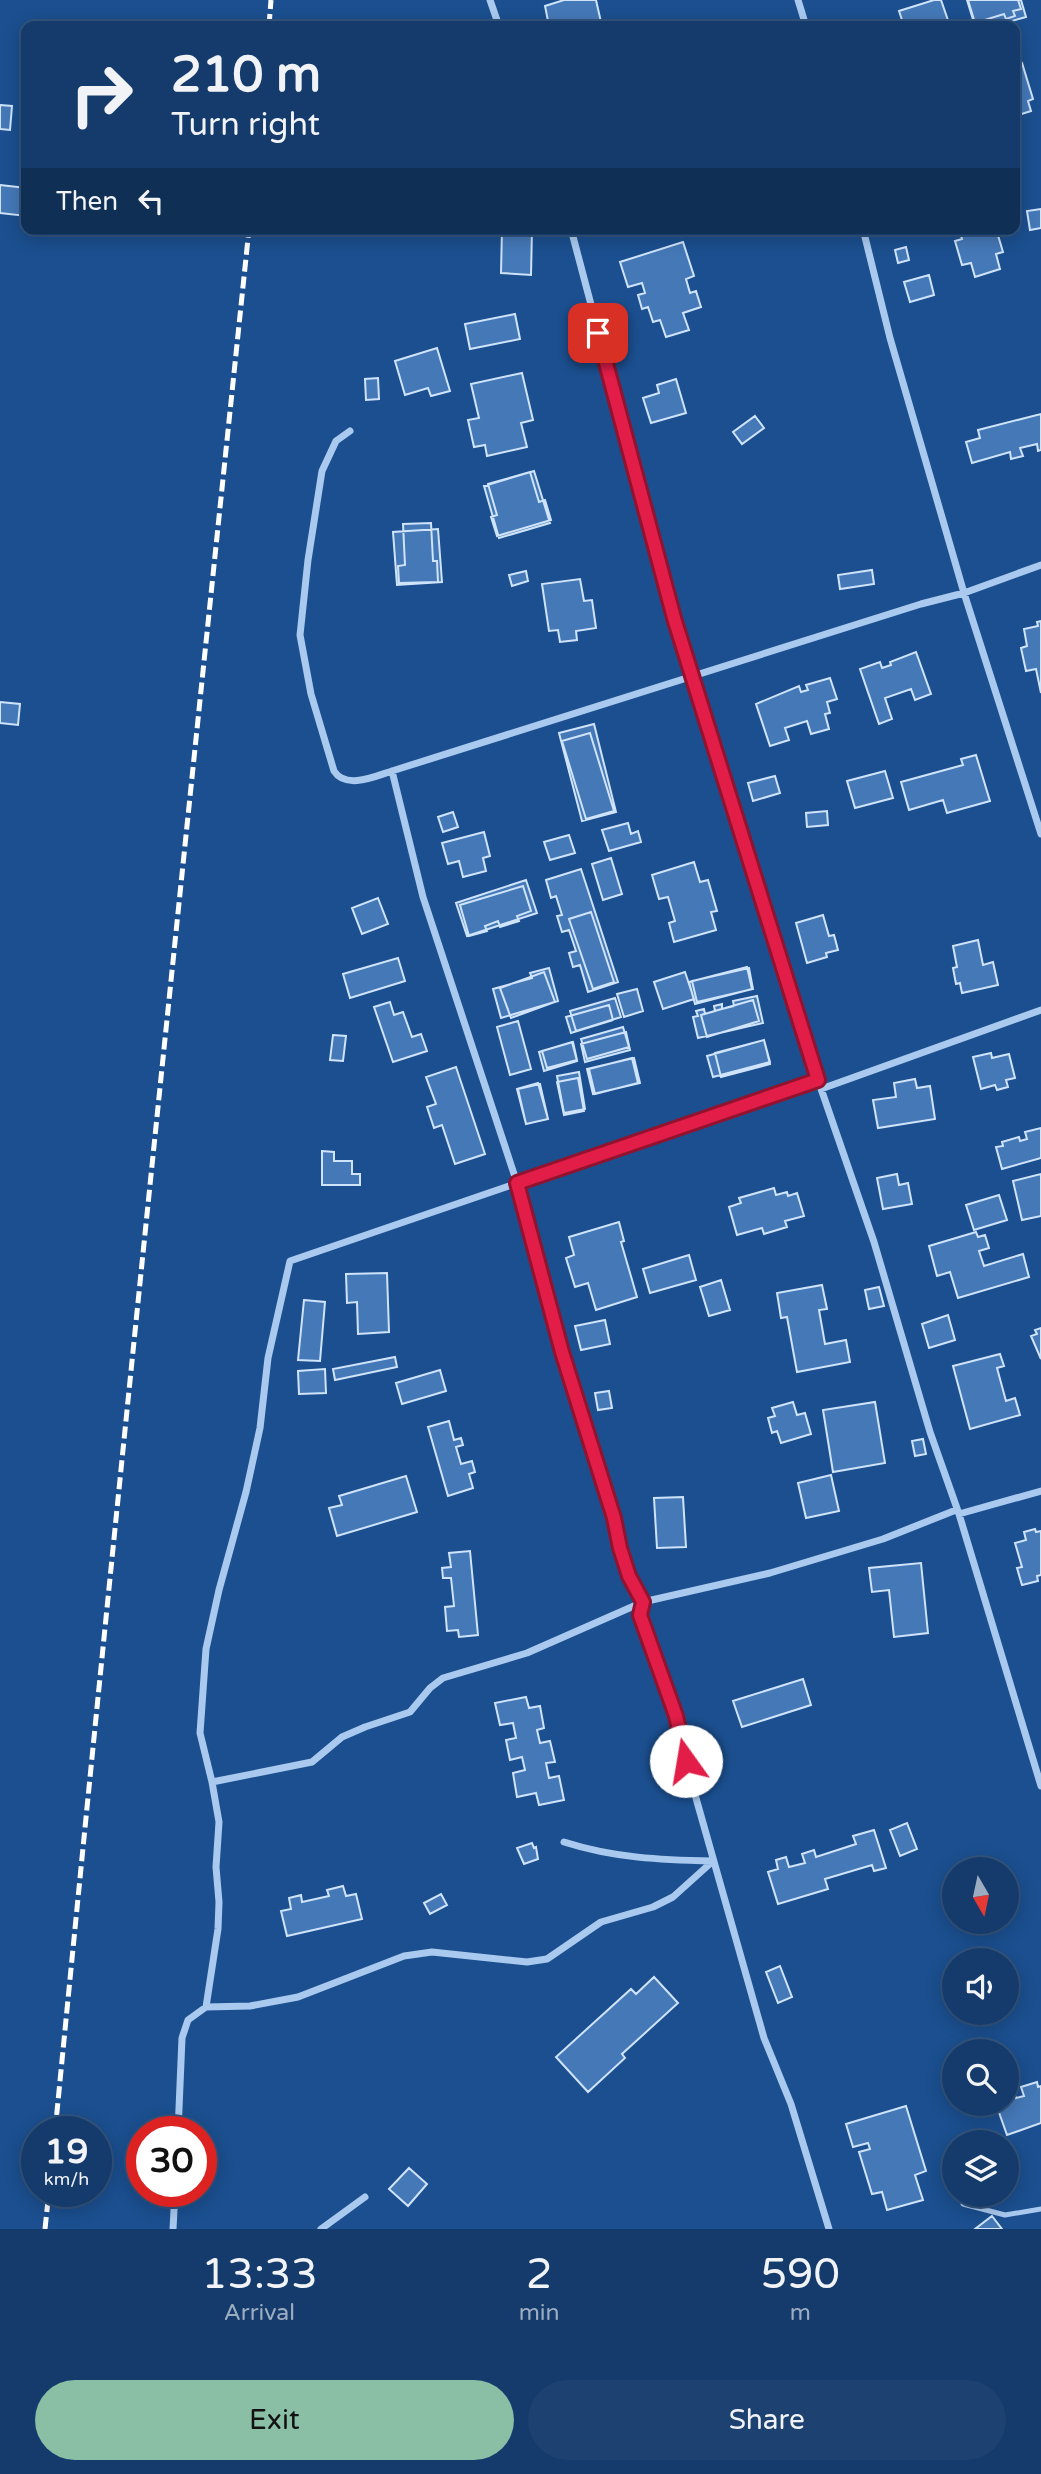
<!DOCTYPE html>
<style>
:root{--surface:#143b6b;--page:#1d4271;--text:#f1f3f6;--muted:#9dadc1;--line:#33557e;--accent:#8abfa5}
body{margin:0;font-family:"Varela Round",sans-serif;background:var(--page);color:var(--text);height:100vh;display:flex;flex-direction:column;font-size:26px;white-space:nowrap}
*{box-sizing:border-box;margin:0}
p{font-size:23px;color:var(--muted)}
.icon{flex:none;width:38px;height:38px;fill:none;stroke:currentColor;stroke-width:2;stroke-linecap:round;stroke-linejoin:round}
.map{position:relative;height:2229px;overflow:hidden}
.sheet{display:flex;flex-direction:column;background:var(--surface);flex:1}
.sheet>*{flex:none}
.banner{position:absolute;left:21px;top:21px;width:999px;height:214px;border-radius:14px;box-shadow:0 4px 18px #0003,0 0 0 2px var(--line);background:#143b6b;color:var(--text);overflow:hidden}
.needle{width:46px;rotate:171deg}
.tools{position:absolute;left:942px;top:1857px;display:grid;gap:14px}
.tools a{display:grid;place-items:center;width:77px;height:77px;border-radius:50%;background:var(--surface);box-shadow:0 4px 18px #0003,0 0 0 2px var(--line);font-size:35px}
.speed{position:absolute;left:21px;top:2116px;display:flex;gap:14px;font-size:35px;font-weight:700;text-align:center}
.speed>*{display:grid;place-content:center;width:91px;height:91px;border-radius:50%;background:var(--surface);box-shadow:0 4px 18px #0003,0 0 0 2px var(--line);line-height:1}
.speed small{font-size:18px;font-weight:400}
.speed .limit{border:10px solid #d22;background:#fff;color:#111}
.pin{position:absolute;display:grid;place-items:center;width:60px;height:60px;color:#fff;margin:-30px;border-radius:14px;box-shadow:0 4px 10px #0006}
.me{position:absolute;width:77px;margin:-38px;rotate:347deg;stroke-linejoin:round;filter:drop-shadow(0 0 5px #0008)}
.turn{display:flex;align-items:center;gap:24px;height:147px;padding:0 35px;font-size:32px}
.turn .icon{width:91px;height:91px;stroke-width:2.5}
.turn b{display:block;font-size:49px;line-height:60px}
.then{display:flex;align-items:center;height:66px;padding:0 35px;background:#0003;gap:14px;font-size:26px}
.eta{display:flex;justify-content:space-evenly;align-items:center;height:119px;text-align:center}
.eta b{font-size:42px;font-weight:600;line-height:49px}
.cta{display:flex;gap:14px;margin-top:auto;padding:14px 35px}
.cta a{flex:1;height:80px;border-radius:42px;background:var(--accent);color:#111;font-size:28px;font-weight:600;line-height:80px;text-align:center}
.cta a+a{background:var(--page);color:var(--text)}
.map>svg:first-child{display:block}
</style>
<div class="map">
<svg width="1041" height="2229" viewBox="0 0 1041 2229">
<rect width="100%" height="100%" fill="#1b4f8f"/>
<!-- building -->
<path fill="#4478b7" stroke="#cfe3fa" stroke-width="2" d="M564,0H596L601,22L578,26H549L545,6Z
M934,0H941L950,26H904L899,11Z
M967,0H1021L1026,17L994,26H975Z
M968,0H1018L1021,9L1013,11L1015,16L1006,19L1004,14L975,23Z
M1015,59L1016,64L1022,63L1033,99L1028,101L1031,111L1015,116Z
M0,105L12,106L10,130L0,129Z
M0,185L26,188V216L0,213Z
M1041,209V228L1030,230L1027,211Z
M502,229H532L531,275L501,273Z
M681,229H710L682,236Z
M959,229H987L988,234L997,232L1003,252L996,254L1000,269L975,277L971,263L962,265L955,241L962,239Z
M683,242L694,276L686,279L690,293L696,291L701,307L683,313L689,330L666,337L660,320L653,322L648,307L642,309L638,295L645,293L642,283L628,287L620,262Z
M906,247L909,260L898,263L895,250Z
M929,275L934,295L910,302L904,282Z
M515,314L520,339L470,349L465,324Z
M437,348L450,391L431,396L428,388L405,395L395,361Z
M522,373L533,420L521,423L527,447L487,456L485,445L474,447L468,420L479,418L471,384Z
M378,378L379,399L366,400L365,379Z
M676,379L686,413L651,423L643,398L659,393L657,385Z
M1041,414V450L1038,451L1037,444L1020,448L1023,456L1011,459L1010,452L972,463L966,442L980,438L978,430Z
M755,416L764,428L742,444L733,432Z
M534,471L550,523L499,538L484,486Z
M530,472L539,502L545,500L551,520L497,536L491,517L497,515L488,484Z
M431,523L433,561H437L438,582L399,583L398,566L405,565L403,524Z
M438,529L442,582L397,585L393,532Z
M872,570L874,584L840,589L838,575Z
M526,571L528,581L512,586L509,575Z
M580,579L584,601L592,600L596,628L576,631L577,640L560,642L558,630L549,631L542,584Z
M1041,621V693L1036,669L1026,671L1021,648L1027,646L1024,629L1038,626L1037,622Z
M916,652L931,694L915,700L911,689L885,698L892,719L879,724L860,669L880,662L882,668L891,665L890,662Z
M830,678L837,699L827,702L830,713L825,714L829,729L811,734L807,721L785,728L789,740L770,746L756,704L799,686L801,692L808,690L806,685Z
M0,702L20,704L18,725L0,723Z
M594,724L616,812L582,821L559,733Z
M590,733L614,811L586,819L562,741Z
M976,755L990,801L947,813L943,800L909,810L901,782L963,765L961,759Z
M885,771L893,798L855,808L847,781Z
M775,776L780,793L753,801L748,783Z
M827,811L828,825L807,827L806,813Z
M453,812L458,827L443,832L438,817Z
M628,823L631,834L638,831L641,842L609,851L602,830Z
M484,832L490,856L483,858L486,871L463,877L459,861L448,864L442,843Z
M569,835L575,853L550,860L544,842Z
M611,858L622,894L603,900L592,864Z
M694,862L700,882L708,880L717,911L711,912L716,930L674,942L669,923L675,921L668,897L659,899L652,875Z
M581,869L618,982L588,992L580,965L573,967L569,953L576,951L569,930L562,932L557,916L562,915L556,896L551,898L546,880Z
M526,880L537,913L467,936L456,903Z
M523,886L531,911L517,916L519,921L500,927L498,921L485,926L487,931L469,936L460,905Z
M378,898L388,924L362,934L352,908Z
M591,912L614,982L593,989L569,919Z
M823,915L829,936L834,935L838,950L826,953L827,957L807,963L796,923Z
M978,940L983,965L993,962L998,985L962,993L960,983L956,984L953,968L957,967L953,946Z
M398,958L405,981L350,998L343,974Z
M747,967L752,989L695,1004L689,982Z
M549,968L558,1001L501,1018L493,989L532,978L530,973Z
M749,968L753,989L697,1002L692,981Z
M544,972L555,1002L511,1018L500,988Z
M685,972L694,999L663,1009L654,982Z
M637,989L643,1011L624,1017L617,994Z
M757,996L763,1023L698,1038L693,1017L698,1016L696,1011L704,1009L705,1014L715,1011L714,1006L722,1004V1009L734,1006L733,1001Z
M615,998L621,1017L576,1031L570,1011Z
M753,1000L759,1021L707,1037L701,1015Z
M390,1002L394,1015L403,1012L412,1037L421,1034L427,1051L393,1062L374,1007Z
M609,1005L613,1020L571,1033L566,1017Z
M518,1021L531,1069L510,1075L497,1027Z
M623,1027L629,1047L587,1059L581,1039Z
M626,1032L630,1050L585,1062L581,1044Z
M333,1035L346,1036L343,1061L330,1060Z
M764,1040L770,1062L713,1077L707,1056Z
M764,1040L770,1064L721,1077L715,1053Z
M572,1042L577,1061L544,1071L539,1052Z
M573,1042L577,1060L547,1068L542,1051Z
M991,1053L992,1058L1009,1054L1015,1078L1006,1080L1008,1087L997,1090L995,1085L981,1089L973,1057Z
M632,1058L638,1083L595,1094L589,1069Z
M634,1058L640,1083L593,1094L587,1069Z
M456,1067L485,1154L455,1164L442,1125L434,1128L427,1107L436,1104L426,1077Z
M579,1072L585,1109L564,1113L557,1076Z
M578,1078L584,1111L564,1115L557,1082Z
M915,1079L917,1088L930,1086L935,1119L878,1128L873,1100L896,1097L894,1083Z
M538,1083L548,1119L526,1124L517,1089Z
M540,1084L548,1119L526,1124L518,1089Z
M1041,1128V1158L1002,1169L996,1147L1003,1146L1002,1142L1019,1137L1020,1141L1027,1139L1025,1132Z
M322,1151L334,1152V1161H352V1174H360V1185H322Z
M897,1174L899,1185L908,1183L912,1204L883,1209L877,1178Z
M1041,1174V1216L1022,1220L1013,1181Z
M774,1188L776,1195L787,1192L788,1196L797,1193L804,1216L785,1221L787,1227L764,1234L762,1228L737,1235L729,1207L741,1203L739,1198Z
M999,1195L1007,1220L974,1230L966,1205Z
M619,1222L624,1241L621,1242L637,1297L596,1310L588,1283L575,1287L566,1258L574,1255L569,1237Z
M976,1232L978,1237L985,1235L989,1248L979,1251L984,1266L1023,1254L1029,1277L958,1298L950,1272L937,1276L929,1246Z
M689,1255L696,1280L650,1293L643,1269Z
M387,1273L389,1332L358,1334L357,1302L347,1303L346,1274Z
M721,1280L730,1310L709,1316L700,1287Z
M822,1285L827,1309L819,1310L825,1344L846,1340L850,1362L797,1372L787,1317L781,1318L777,1293Z
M879,1287L884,1306L869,1309L865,1290Z
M304,1300L325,1302L320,1361L298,1360Z
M948,1315L955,1340L929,1348L922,1324Z
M605,1320L610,1344L581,1350L575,1326Z
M1041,1328V1359L1031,1336L1037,1334L1035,1330Z
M1000,1354L1004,1366L997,1368L1006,1401L1015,1398L1020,1415L970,1429L953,1366Z
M395,1357L397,1367L335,1380L333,1369Z
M325,1369L326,1393L299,1394L298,1371Z
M440,1370L446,1391L402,1404L396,1383Z
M609,1391L612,1408L598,1410L595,1393Z
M793,1402L797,1415L805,1413L811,1434L781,1443L777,1431L772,1433L768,1418L775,1416L772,1408Z
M875,1402L885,1463L833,1472L823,1410Z
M449,1421L454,1440L461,1438L463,1445L456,1447L461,1464L472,1461L475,1472L469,1474L473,1488L448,1496L428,1427Z
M923,1439L926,1454L915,1456L912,1441Z
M831,1475L839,1511L806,1518L798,1483Z
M406,1476L417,1512L337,1536L329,1508L342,1505L339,1496Z
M683,1497L686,1547L657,1548L654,1498Z
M1035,1529L1036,1532L1041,1531V1575L1037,1576L1038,1581L1022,1585L1017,1568L1022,1567L1015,1543L1026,1540L1024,1532Z
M470,1551L478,1635L459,1637L458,1630L447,1631L445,1607L454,1606L451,1578H443L442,1568L451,1567L449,1553Z
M921,1563L928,1633L894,1637L889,1590L872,1592L869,1568Z
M803,1679L811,1705L742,1727L733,1701Z
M526,1697L529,1708L540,1706L544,1728L537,1730L540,1743L550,1741L555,1762L546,1763L549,1778L559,1776L564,1800L539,1805L536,1793L517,1797L513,1773L525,1770L522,1757L510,1760L506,1740L516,1738L513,1723L500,1725L495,1703Z
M907,1823L917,1849L900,1856L890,1830Z
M874,1830L886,1868L874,1871L872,1865L825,1879L828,1889L778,1904L768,1872L778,1869L776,1860L786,1857L789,1867L805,1863L802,1854L814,1850L816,1857L856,1844L853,1836Z
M532,1843L534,1848L536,1847L538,1859L524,1864L517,1848Z
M343,1886L346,1896L356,1894L362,1919L287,1936L281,1911L291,1909L289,1898L301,1895L302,1902L329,1896L327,1890Z
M441,1894L447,1905L430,1914L424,1903Z
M780,1966L792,1997L778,2003L766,1972Z
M654,1977L678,2003L622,2054L625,2058L588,2092L556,2057L631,1989L636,1994Z
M1037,2082L1038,2087L1041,2086V2123L1007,2135L996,2104H1006V2090L1012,2088L1016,2098L1024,2096L1021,2087Z
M906,2106L926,2171L915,2175L923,2200L887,2210L882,2192L872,2194L859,2152L870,2149L868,2143L853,2147L846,2124Z
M409,2168L427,2184L408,2206L389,2189Z
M992,2216L1002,2229H975Z"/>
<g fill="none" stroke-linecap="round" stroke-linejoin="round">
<!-- service -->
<path stroke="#a9c9ee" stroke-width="5" d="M963,2204L1005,2215L1041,2209"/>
<!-- minor -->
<path stroke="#a9c9ee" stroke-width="7" d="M490,0L499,26
M798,0L806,26
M571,229L674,618L818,1080L874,1242L930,1432L959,1514L1041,1786
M863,229L890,338L964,593L1041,834
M350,431L336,441L322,471L308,560L300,635L311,694L334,771C346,790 376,776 392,771L921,604L964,593L1041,565
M392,771L423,897L517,1183L563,1352L614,1519L620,1548L629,1576L643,1602L640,1615L676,1716L692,1784L764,2038L791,2104L829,2229
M821,1089L1041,1010
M959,1514L1041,1491
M212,1782L200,1733L206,1649L219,1590L246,1492L260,1428L268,1358L290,1261L818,1080
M206,2007L218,1929L219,1902L216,1867L219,1822L212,1782L312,1762L342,1737L365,1727L410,1712L430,1688L443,1678L527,1653L643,1602L770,1573L883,1539L956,1510
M178,2132L182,2038L188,2020L206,2007L250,2006L298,1997L404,1956L432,1952L527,1962L547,1959L601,1922L653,1907L673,1897L713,1861C661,1860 614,1858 564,1842
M173,2229L175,2191
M321,2229L365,2197"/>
<!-- rail -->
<path stroke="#fff" stroke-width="5" stroke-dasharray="12 5" stroke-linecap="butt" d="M269,26L271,0
M55,2132C117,1497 183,863 249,229
M45,2229L49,2191"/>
</g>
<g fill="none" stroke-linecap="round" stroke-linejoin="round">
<defs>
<path id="route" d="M598,333L674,618L818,1080L517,1183L562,1352L614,1518L620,1548L629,1576L643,1602L640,1615L676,1716L686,1761"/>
</defs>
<!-- route casing -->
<use href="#route" stroke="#92132f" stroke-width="18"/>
<!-- route -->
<use href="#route" stroke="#e11d48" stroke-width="12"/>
</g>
</svg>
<div class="tools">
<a><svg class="needle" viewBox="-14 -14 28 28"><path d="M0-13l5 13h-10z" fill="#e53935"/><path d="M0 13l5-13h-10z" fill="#9dadc1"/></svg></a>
<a><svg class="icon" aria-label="sound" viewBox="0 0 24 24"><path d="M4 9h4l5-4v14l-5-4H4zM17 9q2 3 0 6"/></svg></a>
<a><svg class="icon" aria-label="search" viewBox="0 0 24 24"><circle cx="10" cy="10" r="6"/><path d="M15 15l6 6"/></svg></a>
<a><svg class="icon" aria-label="layers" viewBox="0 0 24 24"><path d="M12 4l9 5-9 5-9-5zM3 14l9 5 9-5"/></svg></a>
</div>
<div class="speed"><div>19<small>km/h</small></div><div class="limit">30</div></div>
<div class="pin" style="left:598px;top:333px;background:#d93025"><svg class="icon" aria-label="arrive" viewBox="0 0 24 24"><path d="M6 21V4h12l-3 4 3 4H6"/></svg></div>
<svg class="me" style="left:686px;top:1761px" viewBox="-20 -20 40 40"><circle r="19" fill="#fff"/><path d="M0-13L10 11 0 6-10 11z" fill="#e11d48"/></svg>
<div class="banner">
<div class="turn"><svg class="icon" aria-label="right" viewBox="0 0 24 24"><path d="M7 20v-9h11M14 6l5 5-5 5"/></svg><div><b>210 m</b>Turn right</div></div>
<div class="then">Then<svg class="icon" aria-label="left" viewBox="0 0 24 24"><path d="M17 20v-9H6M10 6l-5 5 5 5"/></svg></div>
</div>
</div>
<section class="sheet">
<div class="eta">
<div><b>13:33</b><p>Arrival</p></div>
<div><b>2</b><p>min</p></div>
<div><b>590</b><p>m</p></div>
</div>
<div class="cta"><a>Exit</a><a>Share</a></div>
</section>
